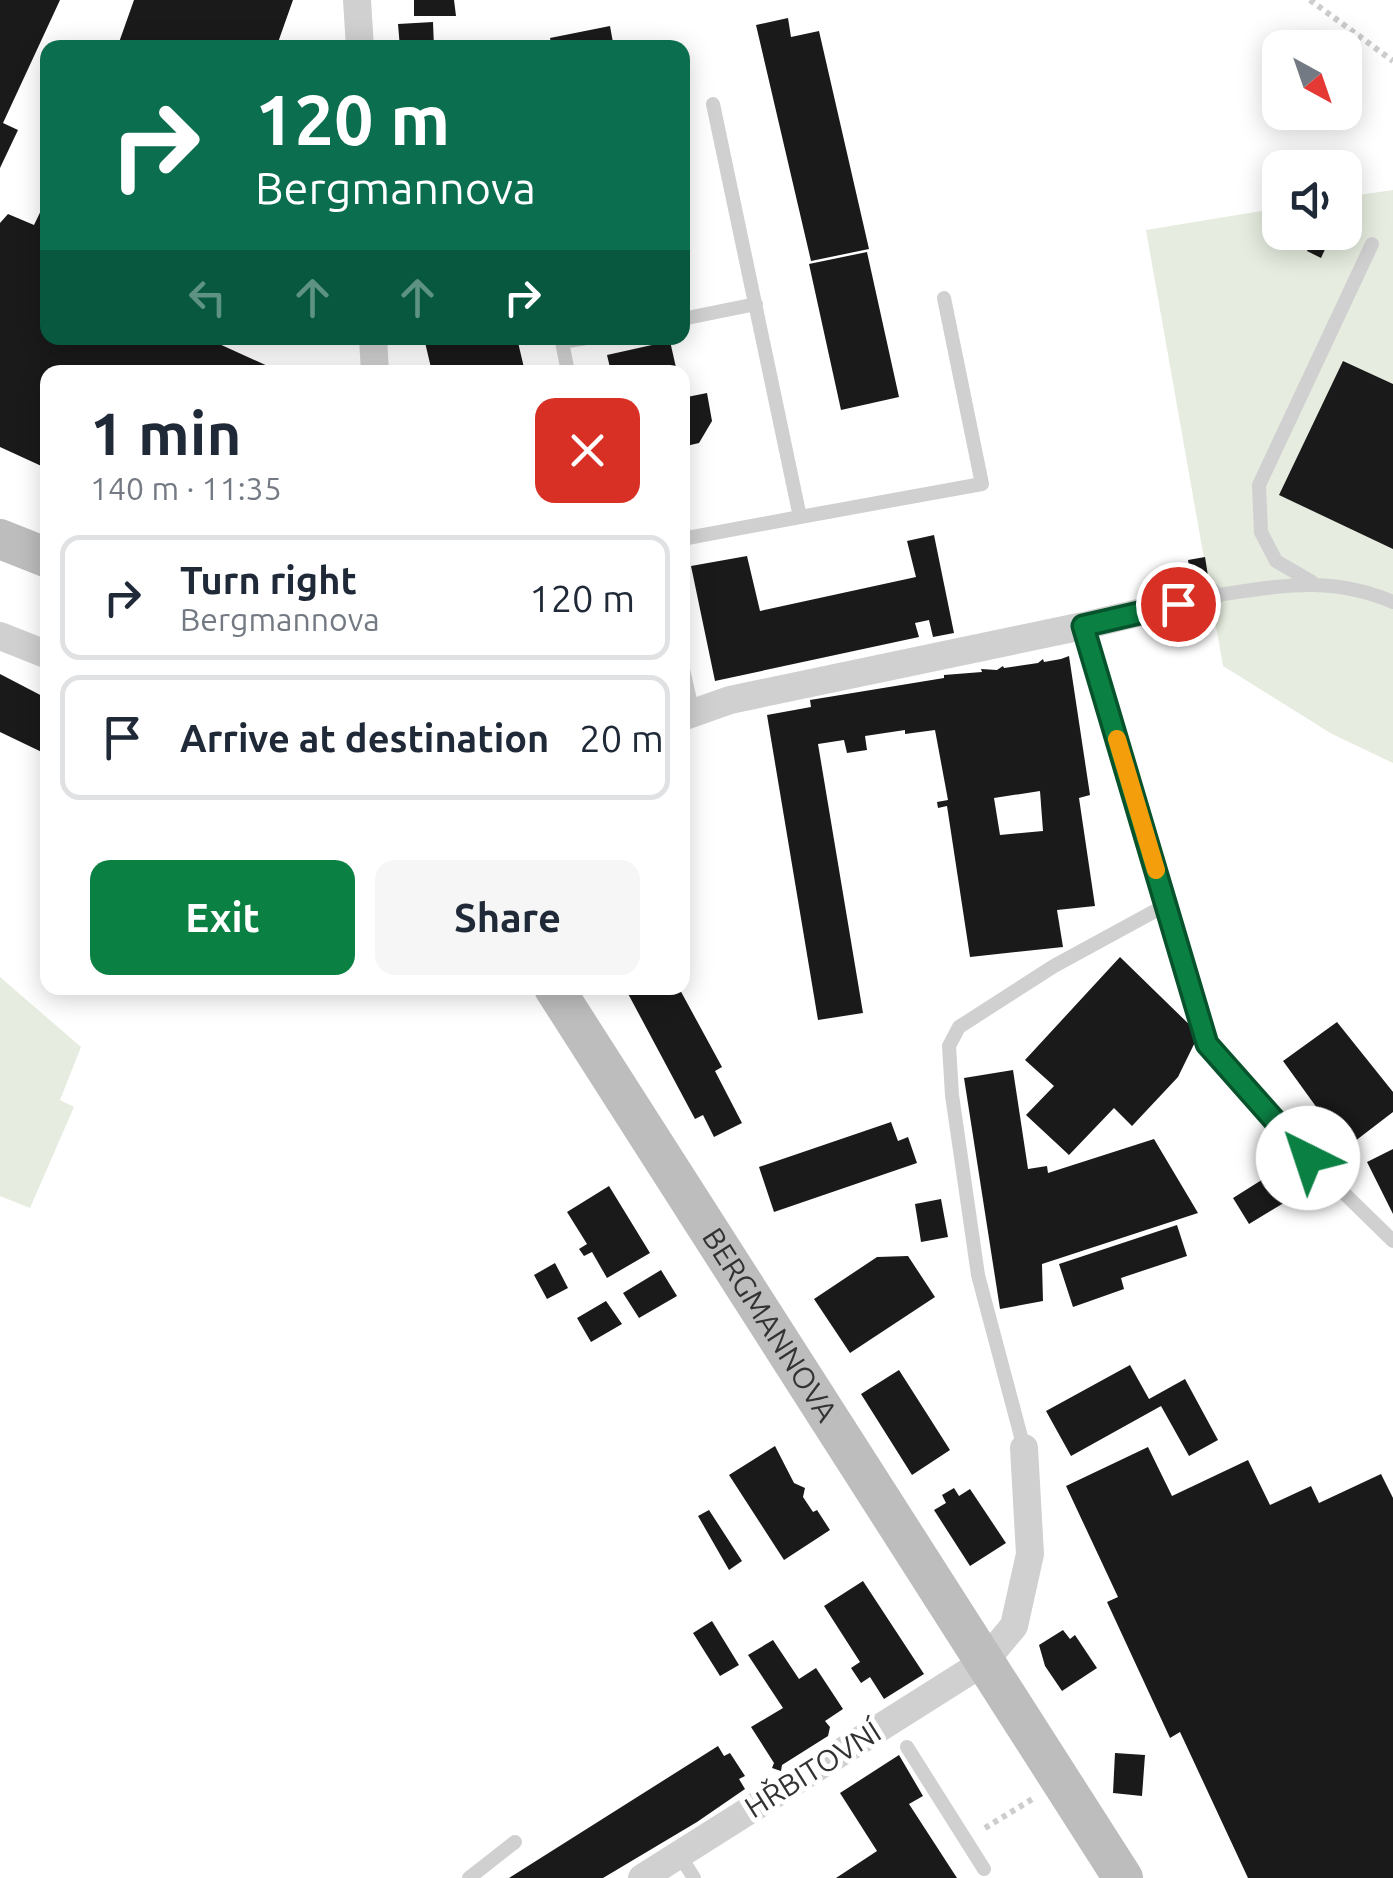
<!DOCTYPE html>
<meta charset="utf-8">
<style>
:root{--surface:#fff;--page:#f6f6f7;--text:#1f2937;--muted:#747a83;--line:#e0e1e3;--accent:#0b8043}
body{margin:0;font-family:Ubuntu,sans-serif;background:var(--page);color:var(--text);height:100vh;display:flex;flex-direction:column;font-size:38px;white-space:nowrap}
*{box-sizing:border-box;margin:0}
p{font-size:32px;color:var(--muted)}
.icon{flex:none;width:55px;height:55px;fill:none;stroke:currentColor;stroke-width:2;stroke-linecap:round;stroke-linejoin:round}
.map{position:relative;flex:1;overflow:hidden}
.side{position:absolute;left:40px;top:365px;width:650px;height:630px;display:flex;flex-direction:column;background:var(--surface);border-radius:20px;box-shadow:0 5px 25px #0003}
.side>*{flex:none}
.top-card{position:absolute;left:40px;top:40px;width:650px;height:305px;border-radius:20px;box-shadow:0 5px 25px #0003;background:#0b6e4f;color:#fff;overflow:hidden}
.needle{width:65px;rotate:140deg}
.tools{position:absolute;left:1262px;top:30px;display:grid;gap:20px}
.tools a{display:grid;place-items:center;width:100px;height:100px;border-radius:20px;background:var(--surface);box-shadow:0 5px 25px #0003;font-size:50px}
.pin{position:absolute;display:grid;place-items:center;width:85px;height:85px;color:#fff;margin:-42px;border:5px solid #fff;border-radius:50%;box-shadow:0 2px 10px #0007}
.me{position:absolute;width:110px;margin:-55px;rotate:319deg;stroke-linejoin:round;filter:drop-shadow(0 0 8px #0008)}
.turn{display:flex;align-items:center;gap:35px;height:210px;padding:0 50px;font-size:45px}
.turn .icon{width:130px;height:130px;stroke-width:2.5}
.turn b{display:block;font-size:70px;line-height:85px}
.lanes{display:flex;align-items:center;height:95px;padding:0 50px;background:#0003;justify-content:center;gap:50px;direction:ltr}
.lanes .off{opacity:.35}
.round{display:grid;place-items:center;flex:none;width:105px;height:105px;border-radius:20px;background:var(--page)}
.headline{display:flex;align-items:center;justify-content:space-between;height:170px;padding:0 50px}
h1{font-size:60px;font-weight:700;line-height:75px}
.primary-button{display:flex;gap:20px;margin-top:auto;padding:20px 50px}
.primary-button a{flex:1;height:115px;border-radius:20px;background:var(--accent);color:#fff;font-size:40px;font-weight:700;line-height:115px;text-align:center}
.primary-button a+a{background:var(--page);color:var(--text)}
ul{padding:0;list-style:none}
li{display:flex;align-items:center;gap:30px;height:125px;margin:0 20px 15px;padding:0 30px;border:5px solid var(--line);border-radius:20px}
li div{flex:1}
li b{display:block;font-size:38px}
li em{font-style:normal}
.map>svg:first-child{display:block}
</style>
<div class="map">
<svg width="1393" height="1878" viewBox="0 0 1393 1878">
<rect width="100%" height="100%" fill="#fff"/>
<!-- green -->
<path fill="#e6ecdf" d="M1393,190V763L1332,734L1223,666L1146,230L1280,208V232H1345V197Z
M0,977L81,1047L60,1100L74,1107L30,1208L0,1196Z"/>
<!-- building -->
<path fill="#1a1a1a" fill-rule="evenodd" d="M0,0H60L3,123L18,130L0,168Z
M134,0H293L276,48H117Z
M414,0H454L456,16H414Z
M788,18L791,37L819,31L869,249L811,261L756,25Z
M433,22L434,48H400L398,24Z
M610,26L614,48H552L550,38Z
M48,196V338H206L281,372H48V469L0,447V223L8,214L34,225Z
M1316,232H1333L1321,258L1307,251Z
M867,252L899,397L841,410L809,264Z
M424,338H517L525,372H432Z
M670,341L677,372H611L607,355Z
M1343,361L1393,384V549L1279,495Z
M707,393L712,421L699,443L682,447V398Z
M934,535L954,633L933,637L929,620L915,623L919,637L715,681L691,566L747,556L760,611L916,577L907,541Z
M1205,557L1209,582L1192,585L1188,560Z
M1069,656L1090,795L1079,798L1095,906L1057,910L1063,947L970,957L947,806L938,808L937,802L948,800L935,730L905,734V730L865,736L867,750L847,753L844,740L818,744L863,1013L818,1020L767,715L811,707L810,700L944,678V675L982,672L981,669L997,670L1003,666L1004,668L1038,663L1043,659L1044,662L1061,659ZM1040,791L1043,831L1000,835L994,798Z
M0,674L48,699V755L0,732Z
M1120,957L1199,1034L1178,1077L1132,1126L1114,1108L1069,1155L1026,1115L1054,1086L1025,1060Z
M625,988H679L722,1067L715,1071L742,1123L714,1137L703,1115L695,1119Z
M1337,1022L1393,1092V1112L1346,1148L1283,1061Z
M1013,1070L1028,1169L1047,1166L1048,1173L1154,1139L1198,1213L1042,1264L1043,1301L1000,1309L964,1078Z
M891,1122L898,1141L908,1137L917,1163L774,1212L759,1167Z
M1393,1149V1214L1367,1162Z
M1284,1166L1302,1192L1249,1224L1233,1198Z
M609,1186L650,1253L607,1278L592,1252L584,1256L579,1249L587,1244L567,1212Z
M941,1199L948,1237L921,1242L915,1204Z
M1177,1225L1187,1256L1121,1278L1124,1289L1073,1307L1059,1264Z
M908,1256L935,1297L850,1353L814,1299L877,1257Z
M555,1263L568,1288L547,1299L534,1275Z
M661,1270L677,1296L639,1318L623,1293Z
M606,1301L622,1324L591,1342L577,1318Z
M1130,1365L1149,1399L1185,1379L1218,1440L1189,1456L1161,1406L1071,1456L1046,1411Z
M899,1370L950,1450L912,1475L861,1394Z
M775,1446L794,1483L805,1488L803,1497L813,1512L817,1510L830,1530L784,1560L729,1475Z
M1148,1447L1172,1496L1248,1460L1270,1505L1311,1486L1319,1503L1381,1474L1393,1498V1878H1248L1180,1732L1170,1738L1107,1602L1118,1597L1066,1486Z
M954,1488L959,1496L970,1489L1006,1543L970,1566L934,1510L946,1503L942,1495Z
M709,1510L742,1561L729,1570L698,1516Z
M863,1581L924,1674L884,1699L870,1677L861,1683L851,1668L860,1662L824,1606Z
M712,1621L739,1665L720,1676L693,1633Z
M1063,1630L1070,1639L1075,1635L1097,1668L1062,1691L1045,1666L1039,1645Z
M773,1640L799,1679L816,1668L843,1709L825,1721L830,1727L828,1736L782,1765L781,1771L772,1768L774,1763L751,1727L783,1708L748,1655Z
M718,1746L724,1756L730,1753L745,1776L739,1779L745,1789L697,1822L603,1878H509Z
M1115,1753L1145,1755L1142,1796L1113,1793Z
M899,1755L923,1796L909,1804L957,1878H836L877,1851L840,1793Z"/>
<g fill="none" stroke-linecap="round" stroke-linejoin="round">
<!-- path -->
<path stroke="#cdcdcd" stroke-width="6" stroke-dasharray="5 5" stroke-linecap="butt" d="M1310,0L1393,61
M985,1828L1034,1798"/>
<!-- lane -->
<path stroke="#d0d0d0" stroke-width="14" d="M682,319L756,304
M568,372L562,342L586,338
M800,517L982,484L944,298
M682,539L800,517L713,104
M1312,582L1276,561L1261,532L1259,485L1372,244
M1209,596C1277,587 1327,574 1393,602
M1083,626L1207,1044L1308,1158L1393,1241
M682,665L693,713
M1024,1448L978,1275L952,1095L949,1046L959,1027L1054,966L1166,905
M907,1747L984,1869
M679,1854L694,1878
M469,1878L515,1842"/>
<!-- street -->
<path stroke="#d0d0d0" stroke-width="28" d="M357,0L360,48
M373,338L375,372
M0,636L48,655
M682,717L730,700L1083,626L1209,596
M642,1878L984,1662L1014,1626L1030,1554L1024,1448"/>
<!-- secondary -->
<g stroke="#bdbdbd" stroke-width="40">
<path d="M0,539L48,558"/>
<path id="s1" d="M554,988L1123,1878"/>
</g>
</g>
<g fill="none" stroke-linecap="round" stroke-linejoin="round">
<defs>
<path id="route" d="M1178,604L1083,626L1207,1044L1308,1158"/>
</defs>
<!-- route casing -->
<use href="#route" stroke="#07532c" stroke-width="25"/>
<!-- route -->
<use href="#route" stroke="#0b8043" stroke-width="18"/>
<!-- slow -->
<path stroke="#f59e0b" stroke-width="18" d="M1117,739L1156,870"/>
</g>
<g text-anchor="middle" stroke-width="10" stroke-linejoin="round" paint-order="stroke">
<!-- street labels -->
<g font-size="30" fill="#333" stroke="#fff">
<text dy="10" stroke="none"><textPath href="#s1" startOffset="400">BERGMANNOVA</textPath></text>
<text transform="translate(813 1770) rotate(-32)" y="10">HŘBITOVNÍ</text>
</g>
</g>
</svg>
<div class="tools">
<a><svg class="needle" viewBox="-14 -14 28 28"><path d="M0-13l5 13h-10z" fill="#e53935"/><path d="M0 13l5-13h-10z" fill="#747a83"/></svg></a>
<a><svg class="icon" aria-label="sound" viewBox="0 0 24 24"><path d="M4 9h4l5-4v14l-5-4H4zM17 9q2 3 0 6"/></svg></a>
</div>
<div class="pin" style="left:1178px;top:604px;background:#d93025"><svg class="icon" aria-label="arrive" viewBox="0 0 24 24"><path d="M6 21V4h12l-3 4 3 4H6"/></svg></div>
<svg class="me" style="left:1308px;top:1158px" viewBox="-20 -20 40 40"><circle r="19" fill="#fff"/><path d="M0-13L10 11 0 6-10 11z" fill="#0b8043"/></svg>
<div class="top-card">
<div class="turn"><svg class="icon" aria-label="right" viewBox="0 0 24 24"><path d="M7 20v-9h11M14 6l5 5-5 5"/></svg><div><b>120 m</b>Bergmannova</div></div>
<div class="lanes"><svg class="icon off" aria-label="left" viewBox="0 0 24 24"><path d="M17 20v-9H6M10 6l-5 5 5 5"/></svg><svg class="icon off" aria-label="ahead" viewBox="0 0 24 24"><path d="M12 20V5M6 11l6-6 6 6"/></svg><svg class="icon off" aria-label="ahead" viewBox="0 0 24 24"><path d="M12 20V5M6 11l6-6 6 6"/></svg><svg class="icon" aria-label="right" viewBox="0 0 24 24"><path d="M7 20v-9h11M14 6l5 5-5 5"/></svg></div>
</div>
<section class="side">
<div class="headline"><div><h1>1 min</h1><p>140 m · 11:35</p></div><a class="round" style="background:#d93025;color:#fff"><svg class="icon" aria-label="close" viewBox="0 0 24 24"><path d="M6 6l12 12M18 6L6 18"/></svg></a></div>
<ul>
<li><svg class="icon" aria-label="right" viewBox="0 0 24 24"><path d="M7 20v-9h11M14 6l5 5-5 5"/></svg><div><b>Turn right</b><p>Bergmannova</p></div><em>120 m</em></li>
<li><svg class="icon" aria-label="arrive" viewBox="0 0 24 24"><path d="M6 21V4h12l-3 4 3 4H6"/></svg><div><b>Arrive at destination</b></div><em>20 m</em></li>
</ul>
<div class="primary-button"><a>Exit</a><a>Share</a></div>
</section>
</div>
